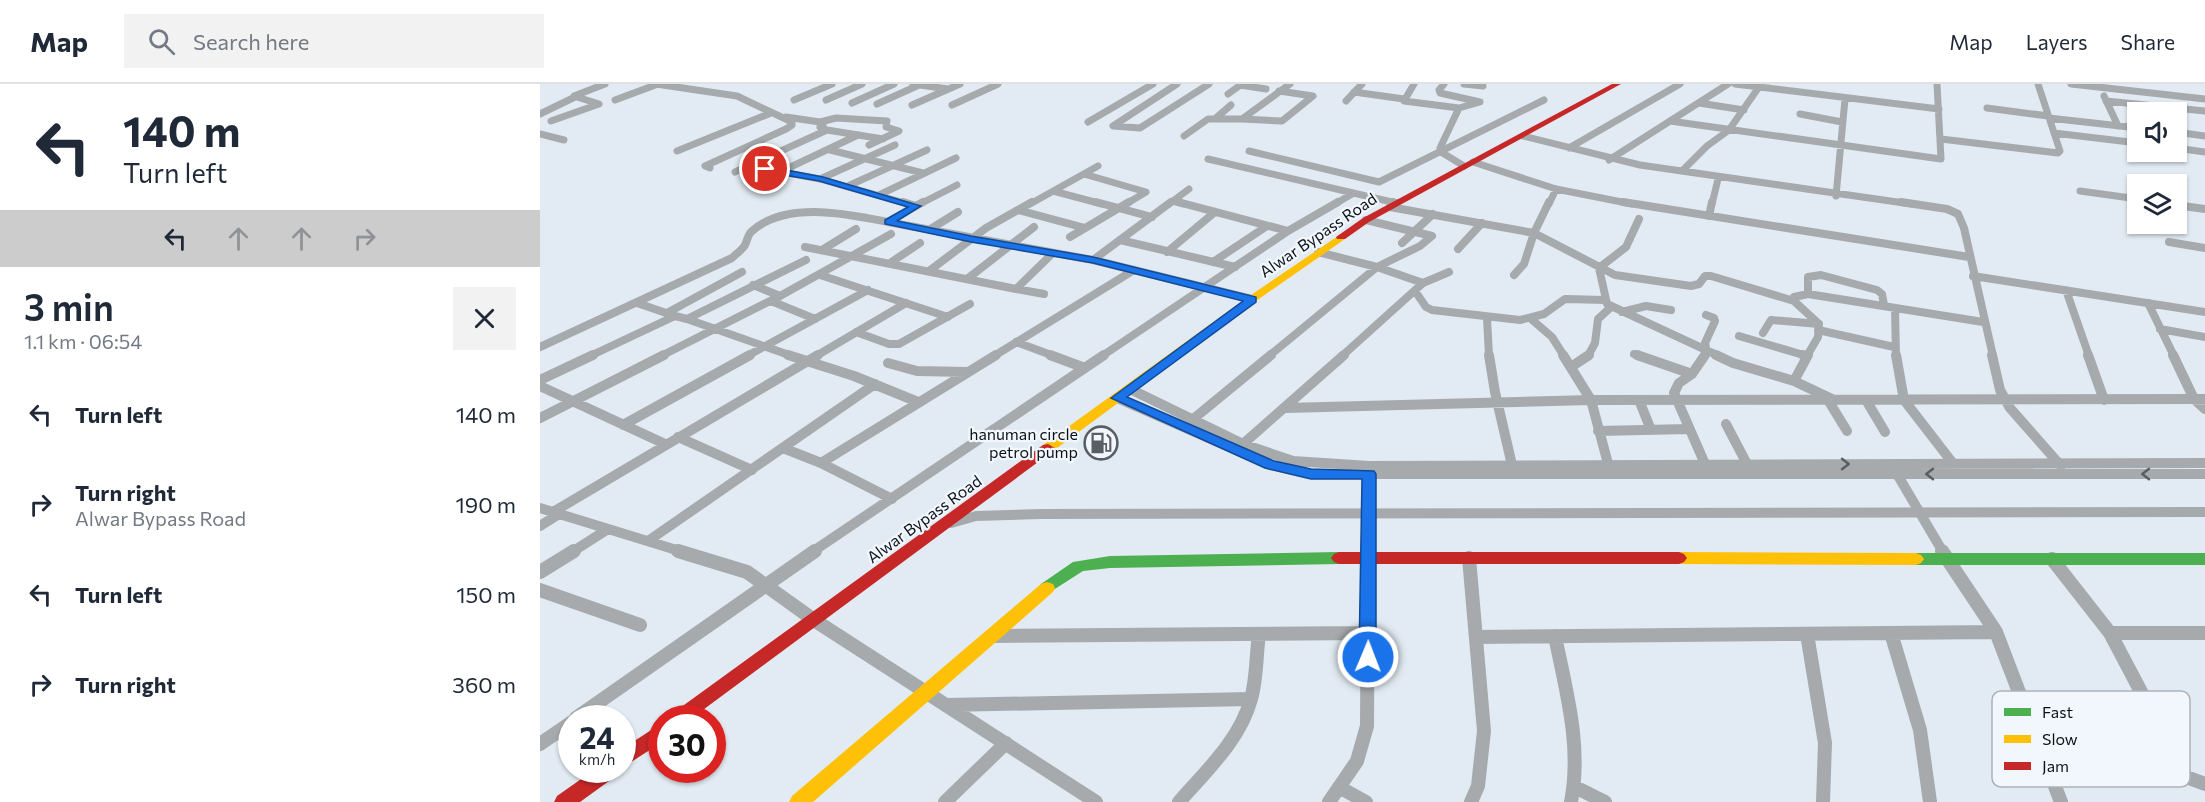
<!DOCTYPE html>
<meta charset="utf-8">
<style>
:root{--surface:#fff;--page:#f2f2f3;--text:#1f2937;--muted:#747a83;--line:#e0e1e3}
body{margin:0;font-family:Commissioner,sans-serif;background:var(--page);color:var(--text);height:100vh;display:flex;flex-direction:column;font-size:22px;white-space:nowrap}
*{box-sizing:border-box;margin:0}
p{font-size:20px;color:var(--muted)}
.icon{flex:none;width:33px;height:33px;fill:none;stroke:currentColor;stroke-width:2;stroke-linecap:round;stroke-linejoin:round}
.map{position:relative;flex:1;overflow:hidden}
.sheet{display:flex;flex-direction:column;background:var(--surface);width:540px}
.sheet>*{flex:none}
.banner{background:#fff;color:var(--text);overflow:hidden}
.controls{position:absolute;left:1587px;top:18px;display:grid;gap:12px}
.controls a{display:grid;place-items:center;width:60px;height:60px;border-radius:0px;background:var(--surface);box-shadow:0 2px 4px #0004;font-size:30px}
.speed{position:absolute;left:18px;top:621px;display:flex;gap:12px;font-size:30px;font-weight:700;text-align:center}
.speed>*{display:grid;place-content:center;width:78px;height:78px;border-radius:50%;background:var(--surface);box-shadow:0 2px 4px #0004;line-height:1}
.speed small{font-size:15px;font-weight:400}
.speed .limit{border:9px solid #d22;background:#fff;color:#111}
.pin{position:absolute;display:grid;place-items:center;width:51px;height:51px;color:#fff;margin:-26px;border:3px solid #fff;border-radius:50%;box-shadow:0 2px 6px #0007}
.me{position:absolute;width:66px;margin:-33px;rotate:1deg;stroke-linejoin:round;filter:drop-shadow(0 0 4px #0008)}
.turn{display:flex;align-items:center;gap:21px;height:126px;padding:0 24px;font-size:27px}
.turn .icon{width:78px;height:78px;stroke-width:2.5}
.turn b{display:block;font-size:42px;line-height:51px}
.lanes{display:flex;align-items:center;height:57px;padding:0 24px;background:#0003;justify-content:center;gap:30px;direction:ltr}
.lanes .off{opacity:.35}
.round{display:grid;place-items:center;flex:none;width:63px;height:63px;border-radius:0px;background:var(--page)}
.overview{display:flex;align-items:center;justify-content:space-between;height:102px;padding:0 24px}
h1{font-size:36px;font-weight:600;line-height:45px}
ul{padding:0;list-style:none}
li{display:flex;align-items:center;gap:18px;height:90px;padding:0 24px}
li div{flex:1}
li b{display:block;font-size:22px}
li em{font-style:normal}
header{display:flex;align-items:center;gap:36px;box-sizing:border-box;height:84px;padding:0 30px;background:var(--surface);border-bottom:2px solid var(--line)}
header strong{font-size:28px}
nav{display:flex;gap:33px;margin-inline-start:auto;font-size:21px}
.search{width:420px;height:54px;background:var(--page);display:flex;align-items:center;gap:15px;box-sizing:border-box;padding:0 21px;border-radius:0px;color:var(--muted);font-size:22px}
main{display:flex;flex:1;min-height:0}
.map>svg:first-child{display:block}
</style>
<header>
<strong>Map</strong>
<div class="search"><svg class="icon" aria-label="search" viewBox="0 0 24 24"><circle cx="10" cy="10" r="6"/><path d="M15 15l6 6"/></svg>Search here</div>
<nav><a>Map</a><a>Layers</a><a>Share</a></nav>
</header>
<main>
<section class="sheet">
<div class="banner">
<div class="turn"><svg class="icon" aria-label="left" viewBox="0 0 24 24"><path d="M17 20v-9H6M10 6l-5 5 5 5"/></svg><div><b>140 m</b>Turn left</div></div>
<div class="lanes"><svg class="icon" aria-label="left" viewBox="0 0 24 24"><path d="M17 20v-9H6M10 6l-5 5 5 5"/></svg><svg class="icon off" aria-label="ahead" viewBox="0 0 24 24"><path d="M12 20V5M6 11l6-6 6 6"/></svg><svg class="icon off" aria-label="ahead" viewBox="0 0 24 24"><path d="M12 20V5M6 11l6-6 6 6"/></svg><svg class="icon off" aria-label="right" viewBox="0 0 24 24"><path d="M7 20v-9h11M14 6l5 5-5 5"/></svg></div>
</div>
<div class="overview"><div><h1>3 min</h1><p>1.1 km · 06:54</p></div><a class="round"><svg class="icon" aria-label="close" viewBox="0 0 24 24"><path d="M6 6l12 12M18 6L6 18"/></svg></a></div>
<ul>
<li><svg class="icon" aria-label="left" viewBox="0 0 24 24"><path d="M17 20v-9H6M10 6l-5 5 5 5"/></svg><div><b>Turn left</b></div><em>140 m</em></li>
<li><svg class="icon" aria-label="right" viewBox="0 0 24 24"><path d="M7 20v-9h11M14 6l5 5-5 5"/></svg><div><b>Turn right</b><p>Alwar Bypass Road</p></div><em>190 m</em></li>
<li><svg class="icon" aria-label="left" viewBox="0 0 24 24"><path d="M17 20v-9H6M10 6l-5 5 5 5"/></svg><div><b>Turn left</b></div><em>150 m</em></li>
<li><svg class="icon" aria-label="right" viewBox="0 0 24 24"><path d="M7 20v-9h11M14 6l5 5-5 5"/></svg><div><b>Turn right</b></div><em>360 m</em></li>
</ul>
</section>
<div class="map">
<svg width="1665" height="718" viewBox="0 0 1665 718">
<rect width="100%" height="100%" fill="#e2ebf3"/>
<g fill="none" stroke-linecap="round" stroke-linejoin="round">
<!-- street-far3 -->
<path stroke="#a6aaac" stroke-width="7" d="M116,0L197,12L252,38V41L246,45L165,82L170,84
M373,0L408,5
M637,0L573,42L600,44L669,0
M874,0L864,17L919,24L900,64L901,68L924,82
M904,0L899,6L900,9L940,18L919,24
M924,0L943,2
M1195,0L1399,25
M1531,0L1665,15
M700,1L726,5
M814,8L864,15
M688,10L702,0
M1564,12L1578,42
M75,16L118,0
M254,16L292,0
M286,16L322,0
M806,17L822,0
M1566,17L1665,27
M312,19L354,0
M1159,19L1204,26
M337,20L379,1
M372,21L420,0
M412,21L458,0
M1447,24L1508,32
M0,30L35,13
M1260,30L1302,38
M676,34L691,21
M1509,34L1598,44
M702,35L742,37L773,12L739,7
M11,37L59,20L34,12L65,0
M1130,37L1401,75L1397,0
M280,38L296,34L347,37L346,43L359,47L329,61
M548,38L613,0
M287,46L343,55
M1636,48L1665,52
M1514,49L1598,59
M0,50L24,56
M644,52L668,35H702L750,0
M983,52L1100,81L1371,120
M1401,55L1518,69L1520,67L1498,0
M1029,64L1140,0
M1636,64L1665,68
M290,66L383,89
M137,67L231,29
M709,67L839,98L1004,16
M668,75L856,119
M1069,76L1188,0
M933,78L1016,105L1092,120
M210,82L280,95L368,120
M1142,87L1167,62L1189,46L1221,0
M195,88L287,46L280,43L283,40L280,38L246,33
M240,88L318,51
M544,90L606,108L586,120
M280,95L355,61
M308,102L387,66
M513,107L562,120
M1540,107L1598,115
M339,111L416,74
M1296,112L1305,15
M633,117L644,120
M380,120L417,101
M490,120L558,82
M629,120L649,105
M795,120L812,110
M1009,120L1016,105
M1172,120L1178,95"/>
<!-- street-far2 -->
<path stroke="#a6aaac" stroke-width="8" d="M363,118L376,122L348,138L553,176L712,215
M556,118L612,133
M638,118L748,147
M853,118L856,119
M1083,118L1429,173
M1361,118L1407,125L1418,130L1424,144L1453,272
M1636,121L1665,125
M376,122L383,118
M850,123L994,149L1075,191L1151,202L1159,200L1165,192H1171L1254,217L1279,240L1278,253L1267,272
M478,126L545,144
M1169,132L1172,118
M1099,135L1086,163L1059,184L1067,220L1179,272
M389,146L418,128
M530,153L589,118
M580,156L695,183
M1629,158L1665,164
M862,159L893,130
M265,163L476,205L513,169
M918,165L942,139
M282,166L316,145
M627,168L675,128
M778,168L837,183L883,199
M553,176L631,118
M673,178L727,142
M350,179L380,159
M389,187L446,144L492,118
M280,191L408,233
M974,191L984,180L994,149L1009,118
M1433,192L1665,228
M427,195L494,143
M213,201L240,212
M476,205L504,210
M1526,206L1549,272
M875,207L886,223L892,226L980,236L1004,230L1025,215L1065,216
M1268,210V193L1281,191L1337,206L1342,210L1344,221
M231,217L275,235
M1254,217V213L1268,210L1443,238
M97,219L132,231
M1608,219L1634,272
M1355,224L1356,272
M1082,228L1106,222L1131,226
M127,229L202,188
M947,234L949,272
M990,234L1012,253L1024,272
M1620,245L1665,253
M1278,246L1354,263
M316,248L349,260H359L430,220
M1223,249L1231,236L1279,240
M1199,252L1267,272
M476,258L514,272
M0,263L192,174C196,170 202,166 205,161C207,157 208,151 211,148C245,116 308,130 348,138
M1094,270L1101,272
M50,272L135,232L147,235
M121,272L240,212L351,150
M207,272L328,206
M252,272L147,235L266,176
M276,272L366,219
M454,272L594,186
M562,272L748,147L798,118
M729,272L837,183L880,162L892,152L826,136
M802,272L883,199L909,188
M1048,272L1055,259L1058,235L1071,223
M1164,272L1167,268L1165,259L1175,237L1174,234L1166,231"/>
<!-- street-far1 -->
<path stroke="#a6aaac" stroke-width="10" d="M248,271L314,292L378,318
M510,271L545,284
M949,271L955,308L972,381
M1023,271L1051,316L1070,387
M1097,271L1152,290
M1165,271L1152,290L1139,299L1134,309L1165,380
M1176,271L1193,279L1254,297L1292,315
M1263,271L1267,272
M1356,271L1364,316L1415,382
M1452,271L1460,306L1470,324L1521,382
M1548,271L1564,316
M1633,271L1654,315L1665,325
M348,279L377,287L427,288
M1031,283L1049,271
M0,296L53,271
M1254,297L1268,271
M0,302L125,360
M590,305L703,360L753,377L829,382L1665,379
M577,314L730,381L771,390H1665
M1099,316L1111,346
M1288,316L1307,347
M1326,316L1345,348
M746,324L1051,316L1665,315
M0,334L124,271
M652,336L731,271
M1186,340L1207,380
M83,341L210,271
M1058,347L1149,345
M138,353L212,386
M703,360L804,271
M243,364L281,379L352,415
M281,379L456,271
M1354,385L1403,468
M0,424L143,468
M13,428L278,271
M411,439L436,432L500,430L1665,428
M0,442L19,430
M108,457L335,300
M32,468L68,445
M272,468L564,271
M828,468L829,385"/>
<!-- street -->
<path stroke="#a6aaac" stroke-width="14" d="M138,467L207,488L274,536L556,718
M1402,467L1456,548L1521,718
M929,474L944,647L938,702L931,718
M1512,475L1570,549L1646,693
M0,488L34,467
M0,506L100,541
M1351,549L1380,646L1390,718
M1570,549H1665
M1267,550L1285,659L1283,718
M453,552L828,549
M1015,552C1026,607 1042,662 1031,718
M936,553L1456,548
M407,621L711,615
M36,634L275,467
M1490,635L1665,700
M0,660L32,638
M799,703L826,718
M1035,703L1065,718
M405,718L466,659
M639,718C666,687 700,656 711,615C717,594 716,571 719,550
M789,718L817,677L827,642L828,467"/>
<!-- fast -->
<path fill="#4caf50" fill-rule="evenodd" d="M799,468L804,470L807,474L804,478L799,480L570,484L543,487L507,510L501,508L499,504L501,500L533,478L570,472Z
M1376,469H1665V481H1376L1371,479L1368,475L1371,471Z"/>
<!-- slow -->
<path fill="#ffc107" fill-rule="evenodd" d="M801,150L805,151V155L716,217L513,367H503L501,364L503,361L708,213Z
M1139,468L1376,469L1381,471L1384,475L1381,479L1376,481L1139,480L1134,478L1131,474L1134,470Z
M507,498L513,500L515,504L513,508L273,718H249L252,712L501,500Z"/>
<!-- jam -->
<path fill="#c62828" fill-rule="evenodd" d="M1072,0H1081L829,138L805,155H797L796,153L823,134Z
M508,360L515,364L513,367L152,634H130L133,629L503,361Z
M799,468H1139L1144,470L1147,474L1144,478L1139,480H799L794,478L791,474L794,470Z
M122,639V658L82,684V665Z
M54,686H79L76,692L40,718H14L17,712Z"/>
</g>
<!-- one-way arrows -->
<defs><path id="oneway-chevron" d="M-2-3.5L2.5 0L-2 3.5" fill="none" stroke-width="1.6" stroke-linecap="round" stroke-linejoin="round" transform="scale(1.5)"/></defs>
<g stroke="#5a5e62">
<use href="#oneway-chevron" transform="translate(1305 380)"/>
<use href="#oneway-chevron" transform="translate(1390 390) rotate(180)"/>
<use href="#oneway-chevron" transform="translate(1606 390) rotate(180)"/>
</g>
<!-- route -->
<path fill="#1a73e8" stroke="#114b97" stroke-width="1.5" d="M225,82L283,93L381,122L357,137L431,152L553,173L716,213V218L587,313L734,377L771,385L834,387L836,390V573L834,578L828,580L822,578L819,573L822,395H771L725,384L571,314L703,217L553,179L431,158L345,140V136L368,123L279,97L221,87V83Z"/>
<!-- icons -->
<defs>
<symbol id="fuel-ring" viewBox="-11 -11 22 22"><circle r="9.5" fill="#f1f7fd" stroke="#585e64" stroke-width="1.5"/><path d="M-5.5-6h7V0h2V4h1.3V-2.5L3-4.5l.8-.8L6-3V5H2.5V1h-1V6h-7ZM-4.2-4.7v3.2H.2V-4.7Z" fill="#585e64"/></symbol>
</defs>
<g fill-rule="evenodd">
<use href="#fuel-ring" x="542" y="340" width="38" height="38"/>
</g>
<g text-anchor="middle" stroke-width="4.5" stroke-linejoin="round" paint-order="stroke">
<!-- street labels -->
<g font-size="16" fill="#0d1217" stroke="#f1f7fd">
<text transform="translate(778 151) rotate(-34)" y="6">Alwar Bypass Road</text>
<text transform="translate(384 435) rotate(-36)" y="6">Alwar Bypass Road</text>
</g>
<!-- poi labels -->
<g font-size="16" fill="#0d1217" stroke="#f1f7fd" text-anchor="end">
<text x="538" y="356">hanuman circle<tspan x="538" dy="18">petrol pump</tspan></text>
</g>
</g>
<!-- legend -->
<rect x="1452" y="607" width="198" height="96" rx="9" fill="#f1f7fd" stroke="#adb2b8" stroke-width="1.5"/>
<rect x="1464" y="624" width="27" height="8" fill="#4caf50"/>
<rect x="1464" y="651" width="27" height="8" fill="#ffc107"/>
<rect x="1464" y="678" width="27" height="8" fill="#c62828"/>
<g font-size="16" fill="#0d1217">
<text x="1502" y="634">Fast</text>
<text x="1502" y="661">Slow</text>
<text x="1502" y="688">Jam</text>
</g>
</svg>
<div class="controls">
<a><svg class="icon" aria-label="sound" viewBox="0 0 24 24"><path d="M4 9h4l5-4v14l-5-4H4zM17 9q2 3 0 6"/></svg></a>
<a><svg class="icon" aria-label="layers" viewBox="0 0 24 24"><path d="M12 4l9 5-9 5-9-5zM3 14l9 5 9-5"/></svg></a>
</div>
<div class="speed"><div>24<small>km/h</small></div><div class="limit">30</div></div>
<div class="pin" style="left:225px;top:85px;background:#d93025"><svg class="icon" aria-label="arrive" viewBox="0 0 24 24"><path d="M6 21V4h12l-3 4 3 4H6"/></svg></div>
<svg class="me" style="left:828px;top:573px" viewBox="-20 -20 40 40"><circle r="17" fill="#1a73e8" stroke="#fff" stroke-width="3"/><path d="M0-11L8 9 0 5-8 9z" fill="#fff"/></svg>
</div>
</main>
